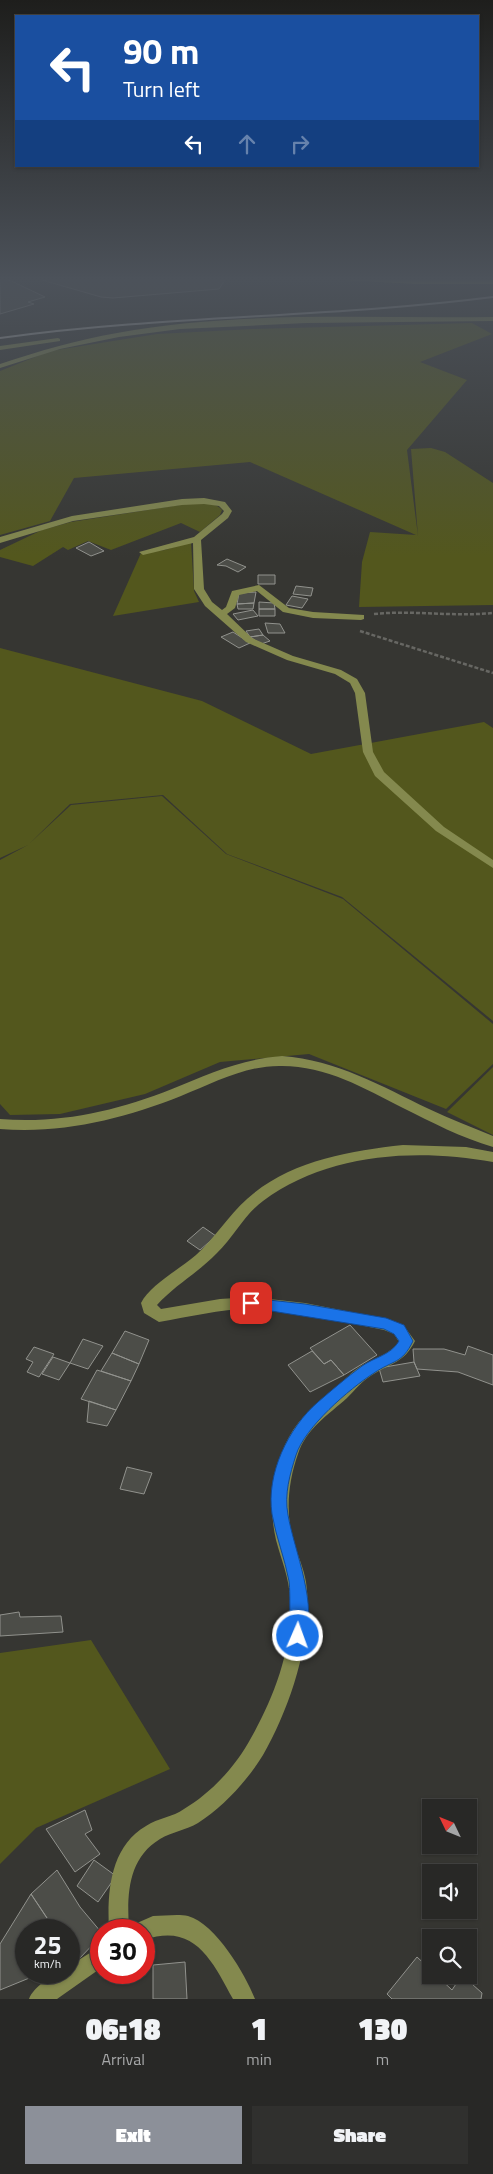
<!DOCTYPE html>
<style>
:root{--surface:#282826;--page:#30302e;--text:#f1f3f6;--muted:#a5a6a7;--line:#444443;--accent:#8c9099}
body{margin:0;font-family:"Titillium Web",sans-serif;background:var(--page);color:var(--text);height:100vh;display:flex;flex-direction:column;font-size:19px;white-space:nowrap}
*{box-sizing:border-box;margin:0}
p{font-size:16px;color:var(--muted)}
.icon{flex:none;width:28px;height:28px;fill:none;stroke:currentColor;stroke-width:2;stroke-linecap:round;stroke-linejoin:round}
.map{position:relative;height:1999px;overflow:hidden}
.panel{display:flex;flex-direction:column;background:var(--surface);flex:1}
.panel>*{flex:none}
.top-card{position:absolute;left:15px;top:15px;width:464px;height:152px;border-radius:0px;box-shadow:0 1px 4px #0004,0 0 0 1px var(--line);background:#1a4fa0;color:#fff;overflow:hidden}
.needle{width:32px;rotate:313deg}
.fabs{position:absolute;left:422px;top:1799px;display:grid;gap:10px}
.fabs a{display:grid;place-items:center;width:55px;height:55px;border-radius:0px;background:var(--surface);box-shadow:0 1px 4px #0004,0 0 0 1px var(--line);font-size:25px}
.speed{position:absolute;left:15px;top:1919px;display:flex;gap:10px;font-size:25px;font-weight:700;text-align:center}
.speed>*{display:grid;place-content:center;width:65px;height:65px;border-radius:50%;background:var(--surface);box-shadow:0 1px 4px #0004,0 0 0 1px var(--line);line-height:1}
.speed small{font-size:12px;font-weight:400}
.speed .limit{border:8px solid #d22;background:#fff;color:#111}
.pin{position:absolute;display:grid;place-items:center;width:42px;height:42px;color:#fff;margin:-21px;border-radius:10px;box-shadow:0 2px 8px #0006}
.me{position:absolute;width:55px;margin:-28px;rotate:2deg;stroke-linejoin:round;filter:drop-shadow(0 0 4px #0008)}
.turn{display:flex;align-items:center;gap:18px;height:105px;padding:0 25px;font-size:22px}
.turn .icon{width:65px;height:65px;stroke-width:2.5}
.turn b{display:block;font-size:35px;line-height:42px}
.lanes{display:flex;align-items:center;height:48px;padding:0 25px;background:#0003;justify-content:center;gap:25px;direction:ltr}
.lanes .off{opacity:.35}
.eta{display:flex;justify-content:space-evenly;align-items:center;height:85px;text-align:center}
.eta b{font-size:30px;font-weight:800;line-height:35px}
.action{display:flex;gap:10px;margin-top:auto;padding:10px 25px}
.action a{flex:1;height:58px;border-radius:0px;background:var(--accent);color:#fff;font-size:20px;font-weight:800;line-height:58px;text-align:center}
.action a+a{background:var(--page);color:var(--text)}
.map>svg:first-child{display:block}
</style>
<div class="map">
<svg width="493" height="1999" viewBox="0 0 493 1999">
<rect width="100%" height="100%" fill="#363632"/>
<!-- green -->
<path fill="#53571d" d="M472,323L492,334L420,362L467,380L407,450L418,536L411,449L431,448L445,452L493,483V605L359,607L362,562L370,532L416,535L250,462L74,478L50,521L0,535V371L50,351L157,334L253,329Z
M186,504C196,504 216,501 222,510L220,515L200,532L181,523L111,550L88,541L68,550L63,547L33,566L0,557V550L42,530L71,522Z
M191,542L194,591L199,602L113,616L141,553L165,550Z
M0,648L202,701L311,754L484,722L493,728V1021L342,897L227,854L163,795L70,804L29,844L71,805L162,796L226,854L343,899L493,1024V1064L446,1109L309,1054L220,1062L145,1094L60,1114L10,1115L0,1104V860L28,845L0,858Z
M493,1067V1135L447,1112Z
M91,1640L170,1769L36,1828L0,1864V1653Z"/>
<!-- building -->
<path fill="#4c4d48" stroke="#91928d" d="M0,278H5L45,297L28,302L34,304L0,314Z
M35,278H200L225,280L219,289L113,298L101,297Z
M89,542L104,551L91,556L76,548Z
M227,559L246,567L238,572L226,566L217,565Z
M258,575H275V584H258Z
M296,586L313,588L311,596L293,594Z
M256,592L254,603L237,604L239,593Z
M292,596L308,599L302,608L286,605Z
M259,602L274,603L275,609H259Z
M254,603L253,609H238L237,604Z
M259,609H275V616H259Z
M253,610L258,616L238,620L233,614Z
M265,623L280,624L285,633H268Z
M259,629L263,635L250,637L246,631Z
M233,632L250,643L239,648L221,637Z
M263,635L270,641L261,644L250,637Z
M203,1227L216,1236L200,1250L187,1241Z
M350,1325L377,1355L344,1375L331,1360L324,1364L310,1348Z
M125,1331L149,1340L139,1364L112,1353Z
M83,1339L103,1346L88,1369L70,1363Z
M468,1346L493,1355V1385L458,1372L417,1369L414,1362L413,1349H444L465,1355Z
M34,1347L54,1354L39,1377L27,1372L33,1362L26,1359Z
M312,1351L324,1364L331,1360L344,1375L310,1392L288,1365Z
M112,1353L139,1364L131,1381L101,1371Z
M53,1357L70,1363L59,1380L42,1374Z
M414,1362L420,1376L383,1382L379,1368Z
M97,1370L131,1381L116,1410L81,1399Z
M89,1401L116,1410L107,1426L87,1422Z
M127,1467L152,1473L144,1494L120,1489Z
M19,1612L20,1617L61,1616L63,1632L0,1636V1615Z
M85,1810L92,1830L85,1834L100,1854L75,1872L46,1829Z
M94,1860L116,1876L98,1902L77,1886Z
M57,1870L80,1907L101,1932V1936L78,1960L69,1948V1930H55L31,1894Z
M31,1894L55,1930H26V1972H44L0,1990V1944Z
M417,1957L431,1970V1975H436L452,1990L462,1975L482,1993L481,1999H392L387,1994Z
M185,1962L187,1999H153V1965Z"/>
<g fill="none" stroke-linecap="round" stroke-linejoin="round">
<!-- path -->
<path stroke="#676763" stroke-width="2.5" stroke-dasharray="4 2" stroke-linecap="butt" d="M374,614C414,610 453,617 493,613
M360,631L493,673"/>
<!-- minor -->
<path fill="#84894e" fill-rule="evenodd" d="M493,317V321L306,323L180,329L119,337L60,349L0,368V364C39,351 77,340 117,333C240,310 369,319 493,317Z
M58,338L60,339V341L0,350V346Z
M204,498L225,502L232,511L228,518L201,540L204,589L212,602L222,610L226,607L232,591L259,585L289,608L313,612L364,615V619L361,620L313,618L283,612L257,591L239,595L235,608L227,614L252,638L293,656L341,670L357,679L365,693L373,752L384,772L444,827L493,860V868L436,831L375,776L363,752L355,693L350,683L335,674L287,660L246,642L205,606L194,589L193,543L143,555L139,552L194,537L222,514L224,511L219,506L204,504L182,505L73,521L0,543V537L72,516L182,499Z
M282,1056C337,1060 381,1086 429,1109C450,1119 472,1127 493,1136V1147C462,1138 431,1122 403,1108C364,1088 326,1066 282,1066C246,1065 214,1083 181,1096C123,1119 63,1134 0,1129V1119C60,1124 117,1111 172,1089C208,1074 242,1059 282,1056Z
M403,1145L466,1147L493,1152V1162C416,1148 327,1153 263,1201C244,1215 234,1237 217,1253C199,1272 175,1285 157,1305L161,1309L220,1299L251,1297L305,1303L391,1320L404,1326L415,1341C404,1363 391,1363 372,1375C362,1381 355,1390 347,1398C328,1415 306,1429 298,1454C288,1482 285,1514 294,1543C298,1556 304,1569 306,1582C314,1637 290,1708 263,1755C247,1781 223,1807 198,1823C186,1830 172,1832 160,1839C127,1859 127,1896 129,1930H109C107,1892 110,1847 146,1826C158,1818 173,1817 184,1809C211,1793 236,1766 251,1738C274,1698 294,1645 290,1598C289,1577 281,1559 276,1540C268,1505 272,1468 289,1437C300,1416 319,1403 336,1388C344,1381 351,1372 361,1366C374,1358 389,1355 399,1342L394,1334L384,1330C340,1322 295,1310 250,1309C220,1309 189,1317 159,1322L144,1313L141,1303C150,1285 180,1269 196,1255C215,1238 228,1216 247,1199C289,1161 349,1151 403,1145Z
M153,1916C164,1916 178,1914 188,1916C216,1924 245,1974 255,1999H233C212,1961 195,1922 144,1940V1930H134L137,1923Z
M101,1946V1968L57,1999H29C34,1986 55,1972 69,1972V1966Z"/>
<!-- major -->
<path fill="#d2db57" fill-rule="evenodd" d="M343,278L493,280V284H417L346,280Z"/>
<!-- rail -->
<path stroke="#b4b4b1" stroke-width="2" d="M0,338C164,315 329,318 493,297"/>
</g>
<!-- sky -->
<linearGradient id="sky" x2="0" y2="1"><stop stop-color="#1e1e1c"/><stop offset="0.5" stop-color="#4c525a"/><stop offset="1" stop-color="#4c525a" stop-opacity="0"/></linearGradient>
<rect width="493" height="558" fill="url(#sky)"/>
<!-- route -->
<path fill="#1a73e8" stroke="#114b97" d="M251,1298L305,1304L386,1318L404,1325L413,1341C402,1364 393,1360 374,1373C349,1389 305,1427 296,1455C290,1474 284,1494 288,1515C294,1550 319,1607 304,1641L298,1644L293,1641C288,1632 291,1596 289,1581C285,1559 276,1537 272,1514C266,1474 288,1428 318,1402C332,1390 347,1377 362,1366C375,1357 391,1355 399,1341L394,1334L384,1329L246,1307L244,1303L246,1299Z"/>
</svg>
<div class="fabs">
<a><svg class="needle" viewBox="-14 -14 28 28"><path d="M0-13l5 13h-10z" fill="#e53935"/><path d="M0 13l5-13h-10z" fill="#a5a6a7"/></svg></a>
<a><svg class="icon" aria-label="sound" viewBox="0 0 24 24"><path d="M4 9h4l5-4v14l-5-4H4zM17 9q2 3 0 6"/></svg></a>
<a><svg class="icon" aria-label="search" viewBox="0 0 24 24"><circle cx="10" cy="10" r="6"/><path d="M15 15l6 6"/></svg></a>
</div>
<div class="speed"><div>25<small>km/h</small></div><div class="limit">30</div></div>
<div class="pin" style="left:251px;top:1303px;background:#d93025"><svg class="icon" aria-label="arrive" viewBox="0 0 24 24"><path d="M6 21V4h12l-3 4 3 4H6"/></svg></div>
<svg class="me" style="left:298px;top:1636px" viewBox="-20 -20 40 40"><circle r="17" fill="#1a73e8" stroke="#fff" stroke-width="3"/><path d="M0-11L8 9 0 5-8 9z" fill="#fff"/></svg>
<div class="top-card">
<div class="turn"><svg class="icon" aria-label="left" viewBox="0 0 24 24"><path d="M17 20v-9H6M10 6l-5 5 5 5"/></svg><div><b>90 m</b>Turn left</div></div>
<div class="lanes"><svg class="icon" aria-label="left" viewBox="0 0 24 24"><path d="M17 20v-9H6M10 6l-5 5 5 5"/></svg><svg class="icon off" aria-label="ahead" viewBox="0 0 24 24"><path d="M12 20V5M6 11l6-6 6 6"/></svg><svg class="icon off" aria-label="right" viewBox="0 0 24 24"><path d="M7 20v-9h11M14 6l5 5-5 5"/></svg></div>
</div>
</div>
<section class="panel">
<div class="eta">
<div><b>06:18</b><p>Arrival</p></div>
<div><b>1</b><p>min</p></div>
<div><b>130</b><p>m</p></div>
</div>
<div class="action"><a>Exit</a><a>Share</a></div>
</section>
